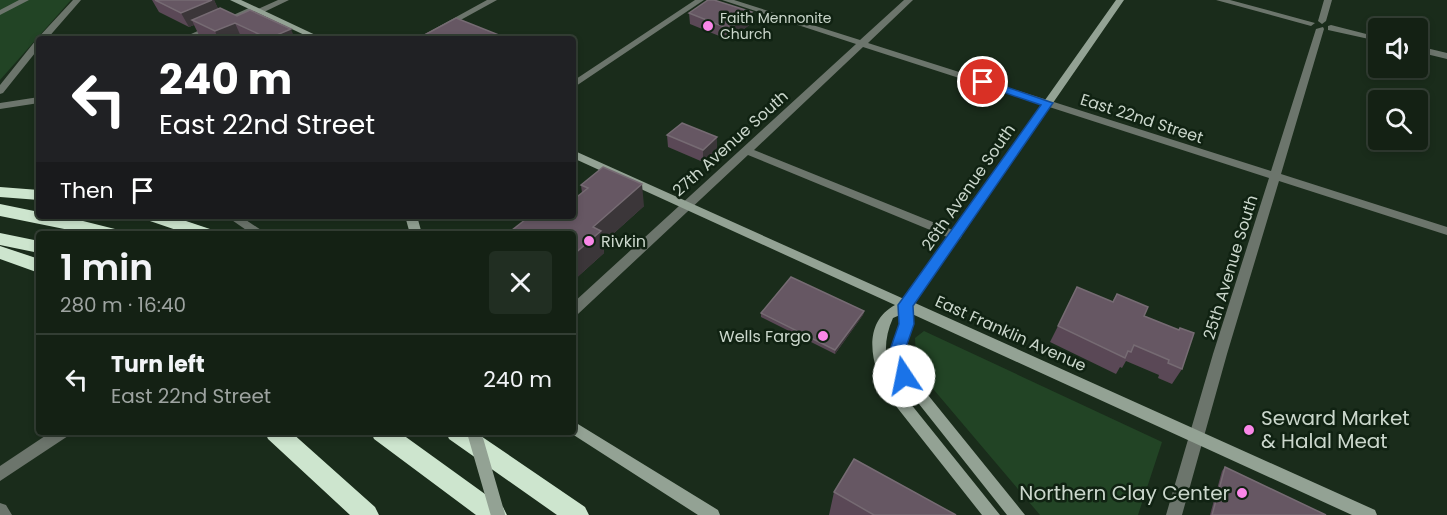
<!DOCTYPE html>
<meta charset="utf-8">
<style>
:root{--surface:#142114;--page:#212e22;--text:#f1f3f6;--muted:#9da3a0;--line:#333e34}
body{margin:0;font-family:Poppins,sans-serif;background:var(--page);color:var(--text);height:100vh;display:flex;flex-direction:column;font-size:22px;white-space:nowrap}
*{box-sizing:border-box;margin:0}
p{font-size:20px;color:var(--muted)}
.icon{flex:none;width:33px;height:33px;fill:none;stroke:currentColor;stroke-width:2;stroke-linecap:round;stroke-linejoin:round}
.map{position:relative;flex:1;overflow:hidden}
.drawer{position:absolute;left:36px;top:231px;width:540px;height:204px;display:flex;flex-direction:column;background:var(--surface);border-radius:6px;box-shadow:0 3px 9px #0003,0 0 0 2px var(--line)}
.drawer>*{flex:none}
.guide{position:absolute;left:36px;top:36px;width:540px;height:183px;border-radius:6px;box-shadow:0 3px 9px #0003,0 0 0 2px var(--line);background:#202124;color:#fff;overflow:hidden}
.buttons{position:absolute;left:1368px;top:18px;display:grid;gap:12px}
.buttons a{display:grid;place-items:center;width:60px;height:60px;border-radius:6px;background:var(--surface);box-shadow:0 3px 9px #0003,0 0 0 2px var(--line);font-size:30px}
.pin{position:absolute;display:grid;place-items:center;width:51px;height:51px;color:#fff;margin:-26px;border:3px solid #fff;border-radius:50%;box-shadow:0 2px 6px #0007}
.me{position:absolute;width:66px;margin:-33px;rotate:349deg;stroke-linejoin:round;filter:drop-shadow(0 0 4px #0008)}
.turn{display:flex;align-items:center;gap:21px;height:126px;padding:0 24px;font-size:27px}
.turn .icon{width:78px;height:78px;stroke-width:2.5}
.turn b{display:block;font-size:42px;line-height:51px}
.then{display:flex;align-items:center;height:57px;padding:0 24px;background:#0003;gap:12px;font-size:22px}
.round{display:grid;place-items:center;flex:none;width:63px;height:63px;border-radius:6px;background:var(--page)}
.head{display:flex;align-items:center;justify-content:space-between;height:102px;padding:0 24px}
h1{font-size:36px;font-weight:600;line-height:45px}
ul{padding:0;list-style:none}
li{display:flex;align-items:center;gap:18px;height:90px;padding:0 24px;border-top:2px solid var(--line)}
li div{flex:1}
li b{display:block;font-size:22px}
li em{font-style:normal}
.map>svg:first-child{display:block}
</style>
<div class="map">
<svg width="1447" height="515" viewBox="0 0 1447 515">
<rect width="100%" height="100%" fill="#1a2c1b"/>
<!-- green -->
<path fill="#224425" d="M0,0H71L0,80Z
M924,331L1162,442L1138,515H1040L923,377L916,357L915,338Z"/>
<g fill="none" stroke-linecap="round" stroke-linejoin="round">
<!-- street -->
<path fill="#6c756c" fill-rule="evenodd" d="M19,0H29L0,15V10Z
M73,0H81L47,39H39V48L3,93L0,94V85L36,40Z
M278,0H289L262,13L255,11L191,39H180L251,7L258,9Z
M487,0H497L426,39H416Z
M695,0H704L573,88V81Z
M722,0H734L860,40L904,0H913L868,43L1271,171L1316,29L1323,27L1324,29L1281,174L1447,227V235L1279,181L1227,354L1182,515H1166L1213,354L1269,178L863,47L754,150L960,233L962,236L960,239H952L748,155L578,314L573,316V303L856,44Z
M1216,0H1230L1315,23L1311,26Z
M1324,0H1332L1326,21L1322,24L1318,21Z
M1331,25L1378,37V41L1328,30V26Z
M1418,46L1447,53V59L1418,52Z
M39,97V103L0,109V103Z
M226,216H240L267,234H252Z
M51,432H70L68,436L0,481V466Z
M0,503L6,505L12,515H0Z"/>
<!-- secondary -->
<path fill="#93a294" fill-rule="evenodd" d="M230,0H241L324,39H313Z
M1116,0H1124L915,303L1375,510L1377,515H1352L912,314L913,324L906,347L911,374L1025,515H1007L900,380L892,347L899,324L900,315L893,318C882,342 884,366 898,388L1000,515H982L888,396C872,368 860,324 895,305L573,158V151L577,152L904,299Z
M405,216H417L422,234H410Z
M573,421L718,510L720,515H698L569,432H573Z"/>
<!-- highway -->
<path fill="#cde5ce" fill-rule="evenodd" d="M0,187L39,190V200L0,197Z
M0,204L39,212V216H63L119,230L122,234H89L0,216Z
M144,216H171L213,230L216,234H188L147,220Z
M0,233L39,241V253L0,245Z
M0,246L39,259V273L0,259Z
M265,432H291L375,507L379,515H350L268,439Z
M371,432H399L503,507L507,515H476L374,439Z
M446,432H475L585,507L589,515H557L449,439Z"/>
<!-- secondary-bridge -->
<path stroke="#93a294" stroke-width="14" d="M474,432L498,515"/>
</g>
<!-- wall -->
<path fill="#5a4856" d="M152,0H214L218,9L295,39H201L194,25L189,27L159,12Z
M752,12V23L729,40L690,24L689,13Z
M667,135L717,149L703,162L668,147Z
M581,185L644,206L603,243L604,253L573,281V216L582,193Z
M1117,294L1144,316L1179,330L1180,328L1182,369L1172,384L1158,378L1159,375L1126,361L1122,368L1120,367L1116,374L1050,342L1058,326L1112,302Z
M864,311L863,315L835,354L761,317V313Z
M1225,467L1326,515H1210L1222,471Z
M834,492L956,515H829Z"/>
<!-- shaded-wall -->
<path fill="#3b3639" d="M212,0H214L221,14L192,20L194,25L189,27L181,13Z
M752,12V23L729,40V29Z
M235,23L242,39H218L215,31Z
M291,29L295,39H281L279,34Z
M717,137V149L703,162V150Z
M642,184L644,206L603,243L604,253L573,281V255L593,227Z
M864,311L863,315L835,354V350Z"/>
<!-- building -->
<path fill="#665763" stroke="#766b73" stroke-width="1.5" d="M155,0H212L181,13Z
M708,0H714L752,12L729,29L689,13Z
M220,8L237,16L250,10L291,29L279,34L289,39H258L263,36L235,23L215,31L192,20Z
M456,18L499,35L496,39H417Z
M682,123L717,137L703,150L667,135Z
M603,167L642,184L593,227L601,231L573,255V234H507L530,216H573V200L588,188L581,185Z
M791,277L864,311L835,350L761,313Z
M1077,287L1113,302L1117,294L1148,307L1144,316L1179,330L1180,328L1194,333L1182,369L1168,363L1169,360L1134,345L1131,352L1128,351L1125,358L1058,326Z
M854,459L956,515H874L834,492Z
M1225,467L1326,515H1212Z"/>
<!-- route -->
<path fill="#1a73e8" stroke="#114b97" stroke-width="1.5" d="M983,79L1053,103L913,306L914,324L906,347L912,376L910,381L904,382L899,381L891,347L899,324L898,305L1041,105L979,84V80Z"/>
<!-- markers -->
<g fill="#fa87e8" stroke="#102212" stroke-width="2">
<circle cx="708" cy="26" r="6"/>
<circle cx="589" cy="241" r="6"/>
<circle cx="823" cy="336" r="6"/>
<circle cx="1249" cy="430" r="6"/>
<circle cx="1242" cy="493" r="6"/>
</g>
<g text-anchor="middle" stroke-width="5" stroke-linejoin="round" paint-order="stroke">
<!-- far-poi labels -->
<g font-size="14" fill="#cbd7cc" stroke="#102212" text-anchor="start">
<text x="720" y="23">Faith Mennonite<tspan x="720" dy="16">Church</tspan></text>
</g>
<!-- street labels -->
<g font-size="16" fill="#cbd7cc" stroke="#102212">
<text transform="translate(1142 118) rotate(18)" y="6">East 22nd Street</text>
<text transform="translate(730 143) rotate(-42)" y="6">27th Avenue South</text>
<text transform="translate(968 187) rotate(-55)" y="6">26th Avenue South</text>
<text transform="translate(1230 267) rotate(-73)" y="6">25th Avenue South</text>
<text transform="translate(1011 333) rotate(24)" y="6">East Franklin Avenue</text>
</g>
<!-- poi labels -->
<g font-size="16" fill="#cbd7cc" stroke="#102212" text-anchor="start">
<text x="601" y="247">Rivkin</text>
<text x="811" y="342" text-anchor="end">Wells Fargo</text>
</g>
<!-- near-poi labels -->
<g font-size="20" fill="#cbd7cc" stroke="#102212" text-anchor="start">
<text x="1261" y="425">Seward Market<tspan x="1261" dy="23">&amp; Halal Meat</tspan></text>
<text x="1230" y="500" text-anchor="end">Northern Clay Center</text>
</g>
</g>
</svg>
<div class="buttons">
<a><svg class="icon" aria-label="sound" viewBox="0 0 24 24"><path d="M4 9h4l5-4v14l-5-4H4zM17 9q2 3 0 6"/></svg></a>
<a><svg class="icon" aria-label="search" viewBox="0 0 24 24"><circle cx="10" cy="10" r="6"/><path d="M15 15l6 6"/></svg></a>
</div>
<div class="pin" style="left:983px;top:82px;background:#d93025"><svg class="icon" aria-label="arrive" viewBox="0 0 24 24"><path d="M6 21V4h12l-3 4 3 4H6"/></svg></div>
<svg class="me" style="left:904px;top:376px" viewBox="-20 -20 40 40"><circle r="19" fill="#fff"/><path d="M0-13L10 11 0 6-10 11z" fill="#1a73e8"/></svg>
<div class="guide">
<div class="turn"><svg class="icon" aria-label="left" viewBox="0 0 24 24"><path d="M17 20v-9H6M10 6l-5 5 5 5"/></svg><div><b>240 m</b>East 22nd Street</div></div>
<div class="then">Then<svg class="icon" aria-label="arrive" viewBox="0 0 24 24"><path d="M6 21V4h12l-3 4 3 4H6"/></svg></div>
</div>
<section class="drawer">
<div class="head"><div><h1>1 min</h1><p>280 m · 16:40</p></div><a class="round"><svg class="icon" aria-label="close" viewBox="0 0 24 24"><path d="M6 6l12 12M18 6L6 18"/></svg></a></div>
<ul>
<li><svg class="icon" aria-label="left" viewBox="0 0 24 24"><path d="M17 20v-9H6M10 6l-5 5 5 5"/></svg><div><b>Turn left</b><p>East 22nd Street</p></div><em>240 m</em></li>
</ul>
</section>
</div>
